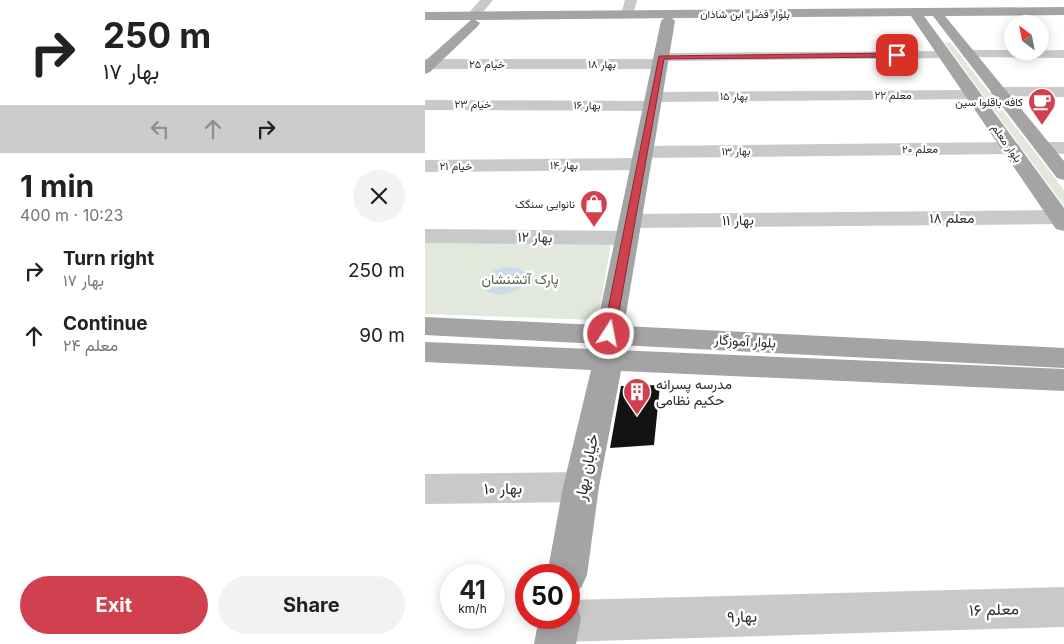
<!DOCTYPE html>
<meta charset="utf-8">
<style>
:root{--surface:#fff;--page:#f2f2f2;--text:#202124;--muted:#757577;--accent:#d0404e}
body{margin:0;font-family:Inter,Vazirmatn,sans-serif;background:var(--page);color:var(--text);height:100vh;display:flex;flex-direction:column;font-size:19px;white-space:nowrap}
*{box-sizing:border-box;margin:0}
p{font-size:16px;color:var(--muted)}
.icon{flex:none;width:28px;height:28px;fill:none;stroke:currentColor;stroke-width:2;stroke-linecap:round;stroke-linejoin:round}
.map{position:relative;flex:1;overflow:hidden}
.sheet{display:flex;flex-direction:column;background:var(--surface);width:425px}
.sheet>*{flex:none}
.banner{background:#fff;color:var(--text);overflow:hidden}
.needle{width:32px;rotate:328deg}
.fabs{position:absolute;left:579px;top:15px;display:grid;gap:10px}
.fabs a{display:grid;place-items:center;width:45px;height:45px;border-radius:50%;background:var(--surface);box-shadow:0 2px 12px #0003;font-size:25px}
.speed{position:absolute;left:15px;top:564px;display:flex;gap:10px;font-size:25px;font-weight:700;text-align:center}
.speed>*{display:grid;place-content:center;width:65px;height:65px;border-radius:50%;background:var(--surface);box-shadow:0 2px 12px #0003;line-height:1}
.speed small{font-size:12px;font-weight:400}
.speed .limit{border:8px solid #d22;background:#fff;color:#111}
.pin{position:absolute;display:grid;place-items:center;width:42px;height:42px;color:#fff;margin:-21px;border-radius:10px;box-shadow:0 2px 8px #0006}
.me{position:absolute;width:55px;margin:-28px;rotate:11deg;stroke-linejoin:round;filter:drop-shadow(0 0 4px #0008)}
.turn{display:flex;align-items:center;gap:18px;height:105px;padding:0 20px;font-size:22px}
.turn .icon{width:65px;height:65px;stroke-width:2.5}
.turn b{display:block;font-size:35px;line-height:42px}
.lanes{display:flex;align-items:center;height:48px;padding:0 20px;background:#0003;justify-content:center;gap:25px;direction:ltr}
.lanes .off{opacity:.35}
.round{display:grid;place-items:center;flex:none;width:52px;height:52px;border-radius:26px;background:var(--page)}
.head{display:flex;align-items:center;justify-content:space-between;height:85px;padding:0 20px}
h1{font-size:30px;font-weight:700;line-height:38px}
.action{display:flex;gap:10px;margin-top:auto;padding:10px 20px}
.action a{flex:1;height:58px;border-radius:30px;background:var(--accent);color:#fff;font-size:20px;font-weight:700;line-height:58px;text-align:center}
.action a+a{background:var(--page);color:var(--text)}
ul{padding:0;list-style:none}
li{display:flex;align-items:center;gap:15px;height:65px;padding:0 20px}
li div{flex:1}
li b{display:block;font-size:19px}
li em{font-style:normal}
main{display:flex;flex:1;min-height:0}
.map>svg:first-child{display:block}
</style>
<main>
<section class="sheet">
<div class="banner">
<div class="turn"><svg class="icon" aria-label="right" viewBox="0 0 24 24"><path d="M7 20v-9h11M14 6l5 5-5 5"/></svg><div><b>250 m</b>بهار ۱۷</div></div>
<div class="lanes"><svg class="icon off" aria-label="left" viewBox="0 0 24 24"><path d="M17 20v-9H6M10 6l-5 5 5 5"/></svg><svg class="icon off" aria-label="ahead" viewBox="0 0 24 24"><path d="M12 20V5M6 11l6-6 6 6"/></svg><svg class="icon" aria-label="right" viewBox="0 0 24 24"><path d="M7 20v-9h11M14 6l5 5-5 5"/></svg></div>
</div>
<div class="head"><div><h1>1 min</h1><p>400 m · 10:23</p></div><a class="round"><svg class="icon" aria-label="close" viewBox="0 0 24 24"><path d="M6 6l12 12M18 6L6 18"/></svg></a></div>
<ul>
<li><svg class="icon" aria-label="right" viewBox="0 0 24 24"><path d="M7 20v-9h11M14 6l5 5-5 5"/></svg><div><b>Turn right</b><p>بهار ۱۷</p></div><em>250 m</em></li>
<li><svg class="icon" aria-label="ahead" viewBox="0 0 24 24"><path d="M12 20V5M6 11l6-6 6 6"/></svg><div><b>Continue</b><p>معلم ۲۴</p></div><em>90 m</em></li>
</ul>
<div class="action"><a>Exit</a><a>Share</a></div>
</section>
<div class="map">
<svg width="639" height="644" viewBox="0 0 639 644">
<rect width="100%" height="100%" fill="#fff"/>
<!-- green -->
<path fill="#e2e8db" d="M482,15L484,16L178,19L179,18Z
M523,42L526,43L639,190V206L520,43Z
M0,240L186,242L173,320L0,314Z"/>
<!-- water -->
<path fill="#c9dbe6" d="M80,267L93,268L101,274L102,278C96,294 71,299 58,289L57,280L67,272Z"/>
<!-- building -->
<path fill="#131313" d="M235,385L229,445L185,448L196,386Z"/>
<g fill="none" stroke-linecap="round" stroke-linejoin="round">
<!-- minor -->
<path fill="#c9c9c9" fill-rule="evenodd" d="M55,0H68L53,18H43L42,15Z
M200,0H212L208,15L202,19L196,15Z
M544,50H588V51L639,50V58L539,57L537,54L539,51Z
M520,51L525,52L527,55L525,58L241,61L243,64L240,67L235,69H0V59H230L229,57L231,54L236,53Z
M573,87H639V97L567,96L565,92L567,88Z
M548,90L554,91L556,95L554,99L232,102L236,106L233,110L227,111L0,110V100L224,101L221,97L223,93L229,92Z
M586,142L593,144L596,148L593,152L586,154L218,158L211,156L208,152L211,148L218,146Z
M619,142H639V154L612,152L609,148L612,144Z
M216,158L223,160L226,164L223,168L216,170L0,172V160Z
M634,210L639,211V223L634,224L206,228L198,226L195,221L198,216L206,214Z
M0,229L202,231L210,233L214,238L210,243L202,245L0,243Z
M156,472L168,476L174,487L168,498L156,502L0,504V474Z
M639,587V627L135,642L120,636L114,621L116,618H144V600Z"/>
<!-- major -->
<path fill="#a4a4a4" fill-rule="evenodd" d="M639,7V15L520,16L639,161V180L632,178L508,16H499L639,208V231L631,229L486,16L247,18L250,21L199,326L639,348V368L0,335V317L172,325L236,21L239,18L50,20L55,23L53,26L5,72L0,74V61L46,20H0V12Z
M0,342L639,369V391L196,371L174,487L162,575L156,588L144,593V575H122L138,487L166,370L0,362Z
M144,601L150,603L156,618L151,644H109L114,618H144Z"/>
</g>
<!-- route -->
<path fill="#d0404e" stroke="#872a33" d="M472,53L474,57L239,59L190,334L188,337H180L178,334L234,56Z"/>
<!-- icons -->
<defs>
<symbol id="cafe-pin" viewBox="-11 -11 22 30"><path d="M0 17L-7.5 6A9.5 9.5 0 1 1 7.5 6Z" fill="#d0404e" stroke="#fff"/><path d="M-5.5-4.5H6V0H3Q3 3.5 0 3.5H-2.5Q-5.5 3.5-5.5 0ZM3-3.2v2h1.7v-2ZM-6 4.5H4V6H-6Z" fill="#fff"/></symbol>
<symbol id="shop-pin" viewBox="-11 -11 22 30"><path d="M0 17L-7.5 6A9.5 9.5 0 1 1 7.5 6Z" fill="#d0404e" stroke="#fff"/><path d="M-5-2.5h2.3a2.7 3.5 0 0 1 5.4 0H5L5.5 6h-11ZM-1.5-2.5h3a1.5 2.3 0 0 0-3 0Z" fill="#fff"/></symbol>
<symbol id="building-pin" viewBox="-11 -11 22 30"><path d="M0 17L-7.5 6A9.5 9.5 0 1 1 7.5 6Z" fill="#d0404e" stroke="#fff"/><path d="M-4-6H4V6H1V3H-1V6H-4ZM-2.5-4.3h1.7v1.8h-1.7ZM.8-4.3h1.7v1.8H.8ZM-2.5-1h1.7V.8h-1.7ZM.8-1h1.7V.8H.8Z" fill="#fff"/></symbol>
</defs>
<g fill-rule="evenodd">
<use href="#cafe-pin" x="601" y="86" width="32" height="43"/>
<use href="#shop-pin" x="153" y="188" width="32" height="43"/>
<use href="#building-pin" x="196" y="376" width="32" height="43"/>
</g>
<g text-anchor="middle" stroke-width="5" stroke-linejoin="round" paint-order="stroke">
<!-- far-street labels -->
<g font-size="11" fill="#2c2c2c" stroke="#fff">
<text x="320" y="18">بلوار فضل ابن شاذان</text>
<text x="62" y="68">خیام ۲۵</text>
<text x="177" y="68">بهار ۱۸</text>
<text x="468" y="99">معلم ۲۲</text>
<text x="309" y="100">بهار ۱۵</text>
<text x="48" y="108">خیام ۲۳</text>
<text transform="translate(162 105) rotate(1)" y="4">بهار ۱۶</text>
<text transform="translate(582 143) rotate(55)" y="4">بلوار معلم</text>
<text transform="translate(495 149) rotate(-1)" y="4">معلم ۲۰</text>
<text transform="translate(311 151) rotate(-1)" y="4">بهار ۱۳</text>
<text x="139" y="169">بهار ۱۴</text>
<text x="31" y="170">خیام ۲۱</text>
</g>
<!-- far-poi labels -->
<g font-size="11" fill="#2c2c2c" stroke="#fff" text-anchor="end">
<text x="598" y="106">کافه باقلوا سین</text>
<text x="150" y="208">نانوایی سنگک</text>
</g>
<!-- street labels -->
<g font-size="14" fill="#2c2c2c" stroke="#fff">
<text x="527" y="223">معلم ۱۸</text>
<text transform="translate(313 220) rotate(-1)" y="5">بهار ۱۱</text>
<text transform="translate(110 237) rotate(1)" y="5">بهار ۱۲</text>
<text transform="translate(320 341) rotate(3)" y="5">بلوار آموزگار</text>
</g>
<!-- park labels -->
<g font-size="14" fill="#50623f" stroke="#fff">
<text x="95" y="284">پارک آتشنشان</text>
</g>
<!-- poi labels -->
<g font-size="14" fill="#2c2c2c" stroke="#fff" text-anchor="start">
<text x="231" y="389">مدرسه پسرانه<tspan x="231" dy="16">حکیم نظامی</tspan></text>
</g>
<!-- near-street labels -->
<g font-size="16" fill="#2c2c2c" stroke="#fff">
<text transform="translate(161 467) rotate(-79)" y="6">خیابان بهار</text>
<text transform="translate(78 488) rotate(-1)" y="6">بهار ۱۰</text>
<text transform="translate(569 609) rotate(-2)" y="6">معلم ۱۶</text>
<text transform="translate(317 616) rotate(-2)" y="6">بهار۹</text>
</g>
</g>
</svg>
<div class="fabs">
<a><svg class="needle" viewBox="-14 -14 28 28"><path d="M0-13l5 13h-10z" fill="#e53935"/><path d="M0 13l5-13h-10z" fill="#757577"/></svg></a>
</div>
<div class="speed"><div>41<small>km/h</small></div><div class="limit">50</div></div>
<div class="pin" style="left:472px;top:55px;background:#d93025"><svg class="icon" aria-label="arrive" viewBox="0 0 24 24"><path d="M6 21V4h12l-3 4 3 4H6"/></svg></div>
<svg class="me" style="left:184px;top:334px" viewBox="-20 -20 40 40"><circle r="17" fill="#d0404e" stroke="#fff" stroke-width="3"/><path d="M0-11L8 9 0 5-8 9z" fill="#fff"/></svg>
</div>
</main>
